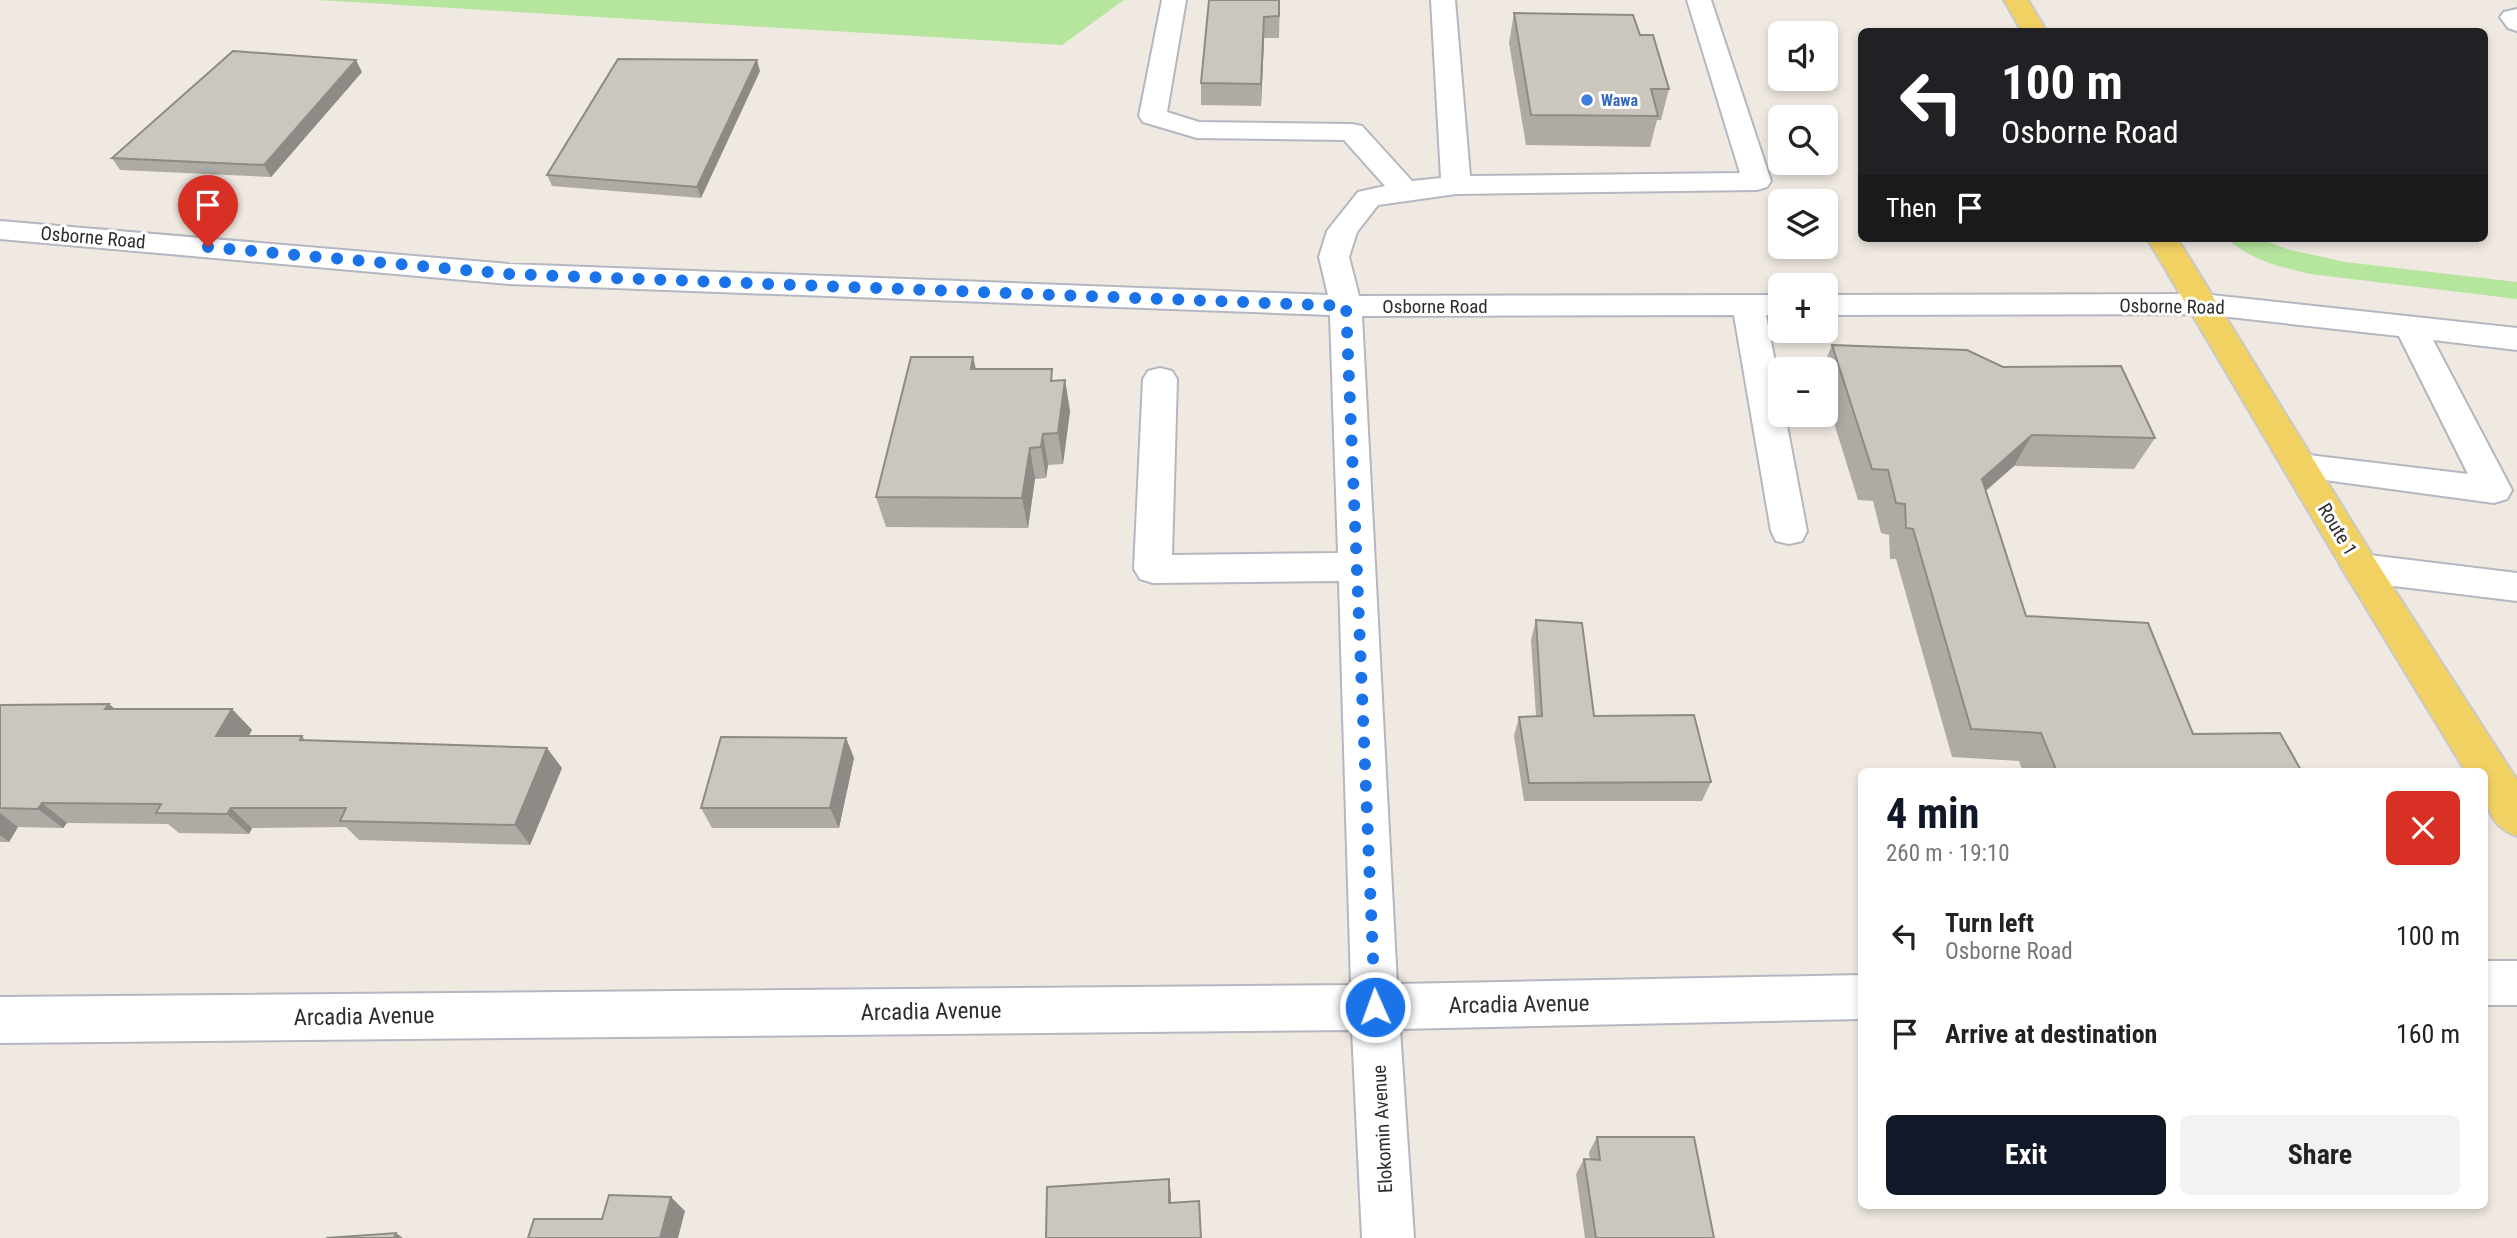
<!DOCTYPE html>
<meta charset="utf-8">
<style>
:root{--surface:#fff;--page:#f2f2f2;--text:#222;--muted:#767676;--accent:#111827}
body{margin:0;font-family:"Roboto Condensed",sans-serif;background:var(--page);color:var(--text);height:100vh;display:flex;flex-direction:column;font-size:26px;white-space:nowrap}
*{box-sizing:border-box;margin:0}
p{font-size:23px;color:var(--muted)}
.icon{flex:none;width:38px;height:38px;fill:none;stroke:currentColor;stroke-width:2;stroke-linecap:round;stroke-linejoin:round}
.map{position:relative;flex:1;overflow:hidden}
.panel{position:absolute;left:1858px;top:768px;width:630px;height:441px;display:flex;flex-direction:column;background:var(--surface);border-radius:10px;box-shadow:0 4px 10px #0003}
.panel>*{flex:none}
.hud{position:absolute;left:1858px;top:28px;width:630px;height:214px;border-radius:10px;box-shadow:0 4px 10px #0003;background:#202124;color:#fff;overflow:hidden}
.tools{position:absolute;left:1768px;top:21px;display:grid;gap:14px}
.tools a{display:grid;place-items:center;width:70px;height:70px;border-radius:10px;background:var(--surface);box-shadow:0 4px 10px #0003;font-size:35px}
.pin{position:absolute;display:grid;place-items:center;width:60px;height:60px;color:#fff;margin:-72px -30px;border-radius:50% 50% 50% 0;rotate:-45deg;box-shadow:0 0 7px #0007}
.pin .icon{rotate:45deg}
.me{position:absolute;width:77px;margin:-38px;rotate:358deg;stroke-linejoin:round;filter:drop-shadow(0 0 5px #0008)}
.turn{display:flex;align-items:center;gap:24px;height:147px;padding:0 28px;font-size:32px}
.turn .icon{width:91px;height:91px;stroke-width:2.5}
.turn b{display:block;font-size:49px;line-height:60px}
.then{display:flex;align-items:center;height:66px;padding:0 28px;background:#0003;gap:14px;font-size:26px}
.round{display:grid;place-items:center;flex:none;width:74px;height:74px;border-radius:10px;background:var(--page)}
.summary{display:flex;align-items:center;justify-content:space-between;height:119px;padding:0 28px}
h1{font-size:42px;font-weight:700;line-height:52px;color:var(--accent)}
.primary-button{display:flex;gap:14px;margin-top:auto;padding:14px 28px}
.primary-button a{flex:1;height:80px;border-radius:10px;background:var(--accent);color:#fff;font-size:28px;font-weight:700;line-height:80px;text-align:center}
.primary-button a+a{background:var(--page);color:var(--text)}
ul{padding:0;list-style:none}
li{display:flex;align-items:center;gap:21px;height:98px;padding:0 28px}
li div{flex:1}
li b{display:block;font-size:26px}
li em{font-style:normal}
.map>svg:first-child{display:block}
</style>
<div class="map">
<svg width="2517" height="1238" viewBox="0 0 2517 1238">
<rect width="100%" height="100%" fill="#efe9e1"/>
<!-- green -->
<path fill="#b6e59e" d="M318,0H1124L1062,45Z
M2226,238H2259L2286,249L2345,262L2517,282V299L2310,274C2280,267 2250,260 2226,238Z"/>
<g fill="none" stroke-linecap="round" stroke-linejoin="round">
<defs>
<path id="minor" d="M1162,0H1186L1167,112L1199,122L1352,124L1362,126L1412,181L1441,178L1431,0H1455L1470,176L1740,173L1687,0H1711L1771,181L1767,187L1757,190L1456,194L1378,205L1357,232L1349,257L1359,296L1780,295V315H1766L1780,388V415H1785L1807,531L1802,541L1789,544L1776,541L1771,531L1734,315L1362,316L1397,984L1862,975V1019L1400,1029L1414,1238H1362L1352,1030L0,1043V997L1351,985L1339,581L1153,583L1140,579L1134,569L1143,379L1148,371L1160,368L1172,371L1177,379L1172,555L1338,553L1330,315L509,284L0,239V221L509,264L1328,295L1319,257L1327,231L1358,192L1385,186L1344,140L1197,138L1143,122L1139,116Z
M2517,9V31L2508,28L2500,17L2504,12Z
M2202,294L2517,328V350L2433,340L2512,490L2507,499L2494,503L2288,475L2282,466L2288,457L2300,454L2468,474L2399,336L2202,314L1825,315V295Z
M2361,554L2517,573V601L2361,582L2348,578L2342,568L2348,558Z
M2485,961H2517V1005H2485Z"/>
<path id="major" d="M2004,0H2028L2047,32H2022Z
M2147,238H2177L2374,558L2517,780V836C2486,825 2485,801 2485,772H2466L2348,578Z"/>
</defs>
<!-- minor casing -->
<use href="#minor" stroke="#b4b7c1" stroke-width="4"/>
<!-- major casing -->
<use href="#major" stroke="#c9c9c9" stroke-width="4"/>
<!-- minor -->
<use href="#minor" fill="#fff" fill-rule="evenodd"/>
<!-- major -->
<use href="#major" fill="#f2d163" fill-rule="evenodd"/>
</g>
<!-- wall -->
<path fill="#afaba4" d="M1280,0L1279,38H1264L1261,106L1201,105V83Z
M1514,13L1640,35L1669,89L1661,120H1657L1650,147L1526,145L1509,43Z
M760,71L701,198L552,186L547,175Z
M362,72L271,177L120,170L112,158Z
M1832,345L2155,438L2134,469L2014,466L1986,491L2026,616L2193,734L2302,772H2023L2019,761L1952,757L1896,559H1890L1889,535L1881,533L1873,501L1858,500L1825,394V369H1822Z
M973,357L976,369L1054,380H1065L1070,411L1063,464L1048,465L1046,478L1035,479L1028,528L886,527L876,497Z
M1536,620L1594,716L1711,782L1702,801H1524L1514,736L1519,717L1536,716L1531,640Z
M109,704L115,709H232L252,730L248,736H302L306,741L562,768L530,845L359,840L346,827L252,828L249,834L179,833L168,824L67,823L63,828L18,827L9,842H0V705Z
M846,738L854,758L839,828H712L701,808Z
M1597,1137L1714,1238H1585L1576,1174L1584,1159L1590,1160L1589,1152Z"/>
<!-- shaded-wall -->
<path fill="#8e8b86" d="M1264,17V38L1261,106V84Z
M356,60L362,72L271,177L264,165Z
M757,60L760,71L701,198L697,187Z
M973,357L980,388L971,369Z
M1065,380L1070,411L1063,464L1058,433Z
M1043,434L1048,465L1046,478L1041,447Z
M2032,435L2014,466L1964,509L1982,479Z
M1030,448L1035,479L1028,528L1022,498Z
M109,704L132,724L105,709Z
M232,709L252,730L237,756L216,736Z
M846,738L854,758L839,828L830,808Z
M547,748L562,768L530,845L515,825Z
M42,803L67,823L63,828L38,809Z
M231,808L252,828L249,834L227,814Z
M0,813L18,827L9,842L0,835Z
M1169,1179L1171,1194V1217L1169,1203Z
M671,1197L685,1211L678,1238H660Z
M396,1233L403,1238H394Z"/>
<!-- building -->
<path fill="#cbc7bf" stroke="#8e8b86" stroke-width="2" d="M1209,0H1279V16L1264,17L1261,84L1201,83Z
M1514,13L1633,15L1640,35H1653L1669,89H1651L1658,116L1531,115Z
M233,51L356,60L264,165L112,158Z
M618,59L757,60L697,187L547,175Z
M1832,345L1967,350L2003,367L2121,366L2155,438L2032,435L1982,479L2026,616L2148,623L2193,734L2280,733L2302,772H2057L2041,733L1971,729L1913,529L1906,528L1905,504L1896,503L1888,470L1872,469Z
M911,357H973L971,369H1052L1051,381L1065,380L1058,433L1043,434L1041,447L1030,448L1022,498L876,497Z
M1536,620L1582,623L1594,716L1694,715L1711,782L1529,783L1519,717L1542,716Z
M109,704L105,709H232L216,736H302L300,740L547,748L515,825L340,821L346,808H231L227,814L156,813L161,804L42,803L38,809L0,808V705Z
M721,737L846,738L830,808H701Z
M1597,1137H1694L1714,1238H1596L1584,1159L1600,1160Z
M1169,1179V1203L1199,1201L1201,1238H1046L1047,1187Z
M609,1195L671,1197L660,1238H528L534,1219H602Z
M396,1233L394,1238H326Z"/>
<g fill="none" stroke-linecap="round" stroke-linejoin="round">
<!-- route -->
<path stroke="#1a73e8" stroke-width="12" stroke-dasharray="0 21.6" d="M208,247L509,274L1346,306L1375,1007"/>
</g>
<!-- markers -->
<circle fill="#3f7fe0" stroke="#fff" stroke-width="2.5" cx="1587" cy="100" r="7"/>
<g text-anchor="middle" stroke-width="6" stroke-linejoin="round" paint-order="stroke">
<!-- far-shop labels -->
<g font-size="16" font-weight="bold" fill="#366cbe" stroke="#fff" text-anchor="start">
<text x="1601" y="106">Wawa</text>
</g>
<!-- street labels -->
<g font-size="19" fill="#2e2e2e" stroke="#fff">
<text transform="translate(93 237) rotate(5)" y="7">Osborne Road</text>
<text x="1435" y="313">Osborne Road</text>
<text transform="translate(2172 306) rotate(1)" y="7">Osborne Road</text>
<text transform="translate(2338 529) rotate(59)" y="7">Route 1</text>
<text transform="translate(1382 1129) rotate(-93)" y="7">Elokomin Avenue</text>
</g>
<!-- near-street labels -->
<g font-size="23" fill="#2e2e2e" stroke="#fff">
<text transform="translate(1519 1004) rotate(-1)" y="8">Arcadia Avenue</text>
<text transform="translate(931 1011) rotate(-1)" y="8">Arcadia Avenue</text>
<text transform="translate(364 1016) rotate(-1)" y="8">Arcadia Avenue</text>
</g>
</g>
</svg>
<div class="tools">
<a><svg class="icon" aria-label="sound" viewBox="0 0 24 24"><path d="M4 9h4l5-4v14l-5-4H4zM17 9q2 3 0 6"/></svg></a>
<a><svg class="icon" aria-label="search" viewBox="0 0 24 24"><circle cx="10" cy="10" r="6"/><path d="M15 15l6 6"/></svg></a>
<a><svg class="icon" aria-label="layers" viewBox="0 0 24 24"><path d="M12 4l9 5-9 5-9-5zM3 14l9 5 9-5"/></svg></a>
<a>+</a>
<a>−</a>
</div>
<div class="pin" style="left:208px;top:247px;background:#d93025"><svg class="icon" aria-label="arrive" viewBox="0 0 24 24"><path d="M6 21V4h12l-3 4 3 4H6"/></svg></div>
<svg class="me" style="left:1375px;top:1007px" viewBox="-20 -20 40 40"><circle r="17" fill="#1a73e8" stroke="#fff" stroke-width="3"/><path d="M0-11L8 9 0 5-8 9z" fill="#fff"/></svg>
<div class="hud">
<div class="turn"><svg class="icon" aria-label="left" viewBox="0 0 24 24"><path d="M17 20v-9H6M10 6l-5 5 5 5"/></svg><div><b>100 m</b>Osborne Road</div></div>
<div class="then">Then<svg class="icon" aria-label="arrive" viewBox="0 0 24 24"><path d="M6 21V4h12l-3 4 3 4H6"/></svg></div>
</div>
<section class="panel">
<div class="summary"><div><h1>4 min</h1><p>260 m · 19:10</p></div><a class="round" style="background:#d93025;color:#fff"><svg class="icon" aria-label="close" viewBox="0 0 24 24"><path d="M6 6l12 12M18 6L6 18"/></svg></a></div>
<ul>
<li><svg class="icon" aria-label="left" viewBox="0 0 24 24"><path d="M17 20v-9H6M10 6l-5 5 5 5"/></svg><div><b>Turn left</b><p>Osborne Road</p></div><em>100 m</em></li>
<li><svg class="icon" aria-label="arrive" viewBox="0 0 24 24"><path d="M6 21V4h12l-3 4 3 4H6"/></svg><div><b>Arrive at destination</b></div><em>160 m</em></li>
</ul>
<div class="primary-button"><a>Exit</a><a>Share</a></div>
</section>
</div>
